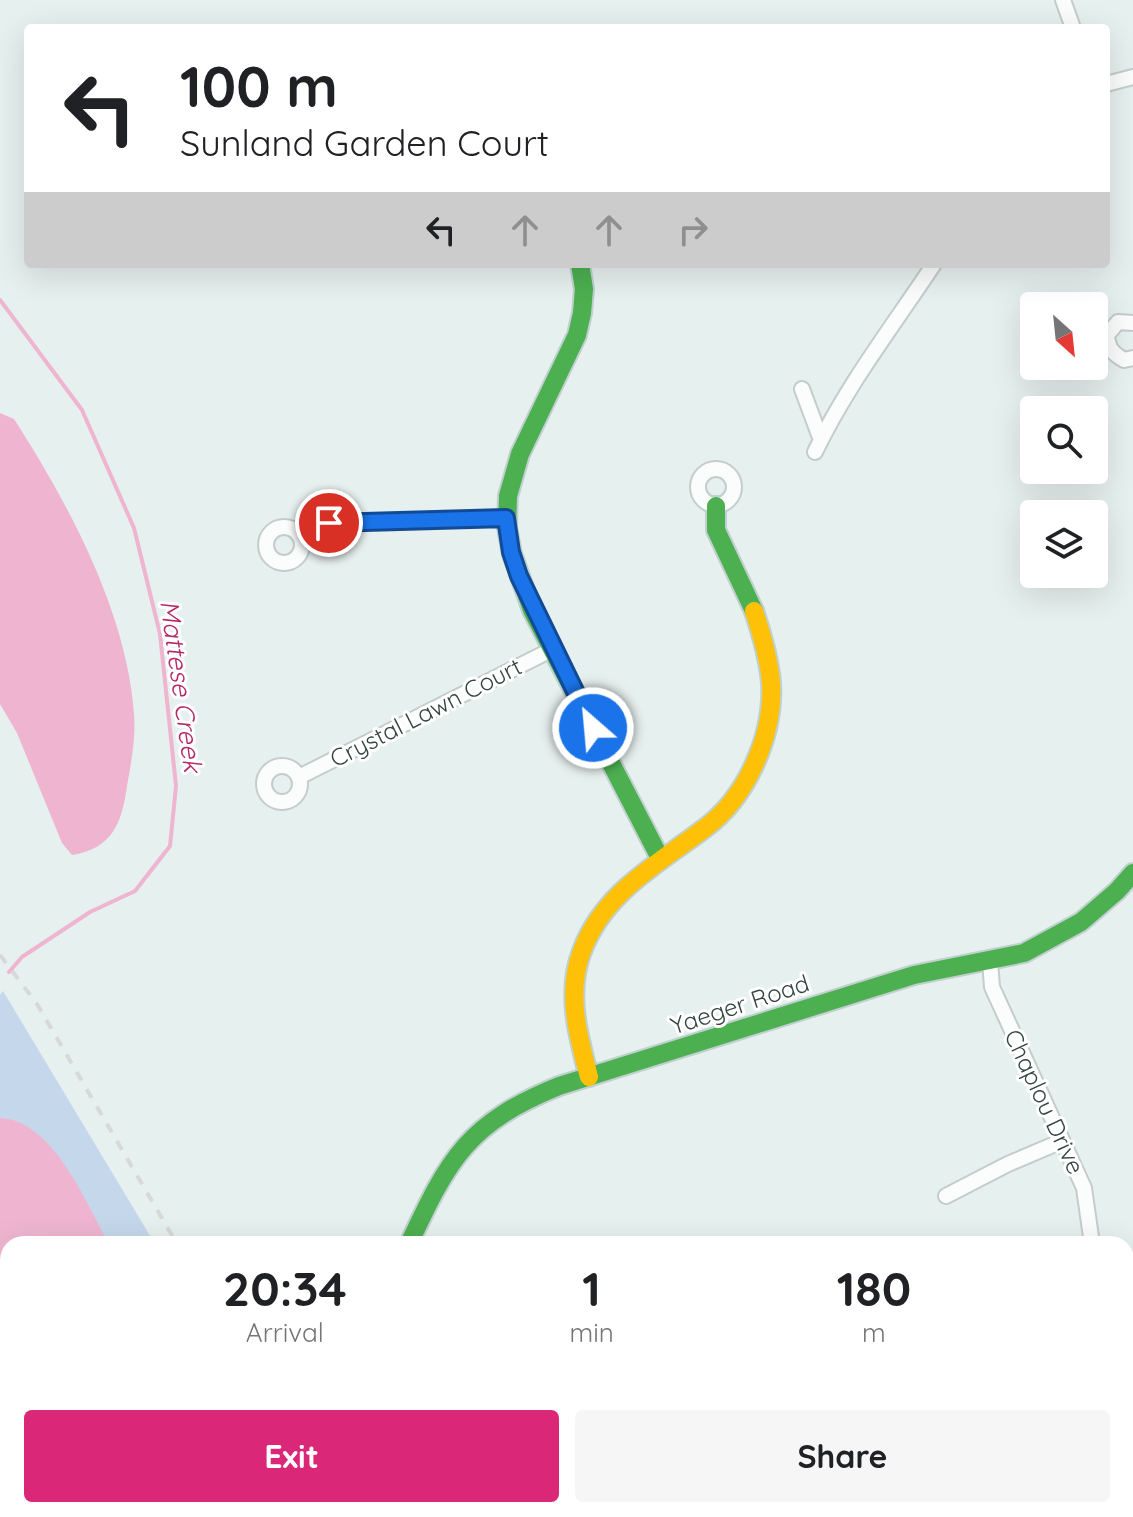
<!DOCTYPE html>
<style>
:root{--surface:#fff;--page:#f6f6f6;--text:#202124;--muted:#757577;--accent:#db2777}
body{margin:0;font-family:Quicksand,sans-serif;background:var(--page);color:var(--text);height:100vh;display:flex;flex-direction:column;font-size:30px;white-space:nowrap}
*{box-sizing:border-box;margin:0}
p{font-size:26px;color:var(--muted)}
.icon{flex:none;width:44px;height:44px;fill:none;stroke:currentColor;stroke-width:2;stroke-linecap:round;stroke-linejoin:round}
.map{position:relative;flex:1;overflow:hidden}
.sheet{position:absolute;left:0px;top:1236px;width:1134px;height:282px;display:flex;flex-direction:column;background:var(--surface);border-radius:24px 24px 0 0;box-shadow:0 8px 32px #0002}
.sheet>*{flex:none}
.guide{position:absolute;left:24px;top:24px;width:1086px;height:244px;border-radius:8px;box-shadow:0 8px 32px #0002;background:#fff;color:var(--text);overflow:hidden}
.needle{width:52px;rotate:153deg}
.buttons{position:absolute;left:1020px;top:292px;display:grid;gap:16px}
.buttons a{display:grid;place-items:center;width:88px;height:88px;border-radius:8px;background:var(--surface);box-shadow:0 8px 32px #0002;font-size:40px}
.pin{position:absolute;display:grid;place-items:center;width:68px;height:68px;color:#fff;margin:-34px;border:4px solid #fff;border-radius:50%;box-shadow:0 2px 8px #0007}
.me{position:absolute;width:88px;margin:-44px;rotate:333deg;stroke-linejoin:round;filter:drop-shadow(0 0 6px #0008)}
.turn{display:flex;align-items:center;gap:28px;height:168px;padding:0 24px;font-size:36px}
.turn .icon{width:104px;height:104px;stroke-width:2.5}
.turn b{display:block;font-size:56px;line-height:68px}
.lanes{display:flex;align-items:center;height:76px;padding:0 24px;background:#0003;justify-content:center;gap:40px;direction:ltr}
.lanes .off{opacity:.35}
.eta{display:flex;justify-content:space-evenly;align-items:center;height:136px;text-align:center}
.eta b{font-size:48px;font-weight:700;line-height:56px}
.primary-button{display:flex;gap:16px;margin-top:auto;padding:16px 24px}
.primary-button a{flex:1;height:92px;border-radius:8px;background:var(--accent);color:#fff;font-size:32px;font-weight:700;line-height:92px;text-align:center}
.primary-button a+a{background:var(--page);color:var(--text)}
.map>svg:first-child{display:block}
</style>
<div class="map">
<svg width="1133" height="1517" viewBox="0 0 1133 1517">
<rect width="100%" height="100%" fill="#e6f0ee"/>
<!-- green -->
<path fill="#c5d8eb" d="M3,991L155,1244H8V1510H224L220,1517H0V995Z"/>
<!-- water -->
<path fill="#efb5d0" d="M0,413L14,419C68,503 127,612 134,714C136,738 131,763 127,786C122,823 112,849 72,855L62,843L17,733L0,704Z
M0,1118C53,1120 86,1203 109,1244H8V1510H56L43,1517H0Z"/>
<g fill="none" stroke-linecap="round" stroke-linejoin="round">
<!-- stream -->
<path stroke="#efb5d0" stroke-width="4" d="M0,300L82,410L134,528L160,634L176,786L170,846L135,891L90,912L22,957L9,972"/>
<defs>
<path id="street" d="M1063,0L1073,28
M1106,84L1133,77
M1133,323L1118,322L1107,335C1108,348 1112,353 1124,360L1133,358
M802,389L821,440
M815,452C847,385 893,326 934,264
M698 487a18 18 0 1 1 36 0a18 18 0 1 1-36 0Z
M266 545a18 18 0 1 1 36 0a18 18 0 1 1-36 0Z
M298,533L329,523L506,518
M264 784a18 18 0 1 1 36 0a18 18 0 1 1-36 0Z
M299,777L553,649
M990,962L992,987L1084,1188L1092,1244
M946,1196L1008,1164L1062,1141
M1126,1346L1133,1348
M596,1510L606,1517
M810,1517L823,1510
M1125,1517L1133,1513"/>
<path id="fast" d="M580,264L584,289L582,313L577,335L520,454L508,496L507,528L512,554L532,610L660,858
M716,506V530L754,611
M409,1244C449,1158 468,1123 559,1086L914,975L1024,953L1081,922L1117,891L1133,873
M235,1517L239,1510"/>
<path id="slow" d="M589,1077C578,1036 566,992 582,951C604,892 658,864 705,828C747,797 774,735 771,683C769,658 762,635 754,611"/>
</defs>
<!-- street casing -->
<use href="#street" stroke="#c4cdcb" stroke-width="18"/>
<!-- fast casing -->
<use href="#fast" stroke="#bfd0ce" stroke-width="22"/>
<!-- slow casing -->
<use href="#slow" stroke="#bfd0ce" stroke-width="22"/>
<!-- street -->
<use href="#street" stroke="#fbfdfc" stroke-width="14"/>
<!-- fast -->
<use href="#fast" stroke="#4caf50" stroke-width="18"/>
<!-- slow -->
<use href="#slow" stroke="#ffc107" stroke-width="18"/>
<!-- rail -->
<path stroke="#d7d8d8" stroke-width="4" stroke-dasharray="10 10" stroke-linecap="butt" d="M0,955L37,1004L177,1244
M359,1510L366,1517"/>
</g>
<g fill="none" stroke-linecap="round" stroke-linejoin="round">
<defs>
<path id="route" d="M329,523L506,518L511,552L519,576L593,728"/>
</defs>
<!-- route casing -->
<use href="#route" stroke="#114b97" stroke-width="20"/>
<!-- route -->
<use href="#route" stroke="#1a73e8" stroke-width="14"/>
</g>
<g text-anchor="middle" stroke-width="6" stroke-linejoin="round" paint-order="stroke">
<!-- street labels -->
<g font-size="24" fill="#334540" stroke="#fff">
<text transform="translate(426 713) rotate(-27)" y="8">Crystal Lawn Court</text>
<text transform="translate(740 1005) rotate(-18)" y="8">Yaeger Road</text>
<text transform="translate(1044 1102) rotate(65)" y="8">Chaplou Drive</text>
</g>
<!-- water labels -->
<g font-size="26" font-style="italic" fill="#b42966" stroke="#fff">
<text transform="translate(181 686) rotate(82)" y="9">Mattese Creek</text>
</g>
</g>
</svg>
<div class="buttons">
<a><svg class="needle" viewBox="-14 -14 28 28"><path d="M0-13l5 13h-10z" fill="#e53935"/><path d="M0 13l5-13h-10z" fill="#757577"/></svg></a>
<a><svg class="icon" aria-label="search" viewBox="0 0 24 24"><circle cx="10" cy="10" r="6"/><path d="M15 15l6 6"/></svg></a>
<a><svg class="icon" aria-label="layers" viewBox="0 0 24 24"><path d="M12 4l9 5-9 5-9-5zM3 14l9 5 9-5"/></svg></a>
</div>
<div class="pin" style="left:329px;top:523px;background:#d93025"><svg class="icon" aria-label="arrive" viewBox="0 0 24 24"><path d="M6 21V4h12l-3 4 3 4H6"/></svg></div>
<svg class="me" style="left:593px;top:728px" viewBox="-20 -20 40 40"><circle r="17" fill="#1a73e8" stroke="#fff" stroke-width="3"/><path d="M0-11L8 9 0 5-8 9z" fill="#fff"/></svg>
<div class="guide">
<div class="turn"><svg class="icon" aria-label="left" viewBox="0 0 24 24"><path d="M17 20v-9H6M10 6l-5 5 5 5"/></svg><div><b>100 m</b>Sunland Garden Court</div></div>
<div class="lanes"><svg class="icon" aria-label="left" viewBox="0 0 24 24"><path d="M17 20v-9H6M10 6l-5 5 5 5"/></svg><svg class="icon off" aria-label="ahead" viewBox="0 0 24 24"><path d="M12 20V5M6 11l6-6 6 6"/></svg><svg class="icon off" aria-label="ahead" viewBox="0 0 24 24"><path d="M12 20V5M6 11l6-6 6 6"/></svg><svg class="icon off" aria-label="right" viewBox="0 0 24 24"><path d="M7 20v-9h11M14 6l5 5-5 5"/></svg></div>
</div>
<section class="sheet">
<div class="eta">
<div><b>20:34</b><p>Arrival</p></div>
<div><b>1</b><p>min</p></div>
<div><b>180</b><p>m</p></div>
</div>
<div class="primary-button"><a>Exit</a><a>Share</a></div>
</section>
</div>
